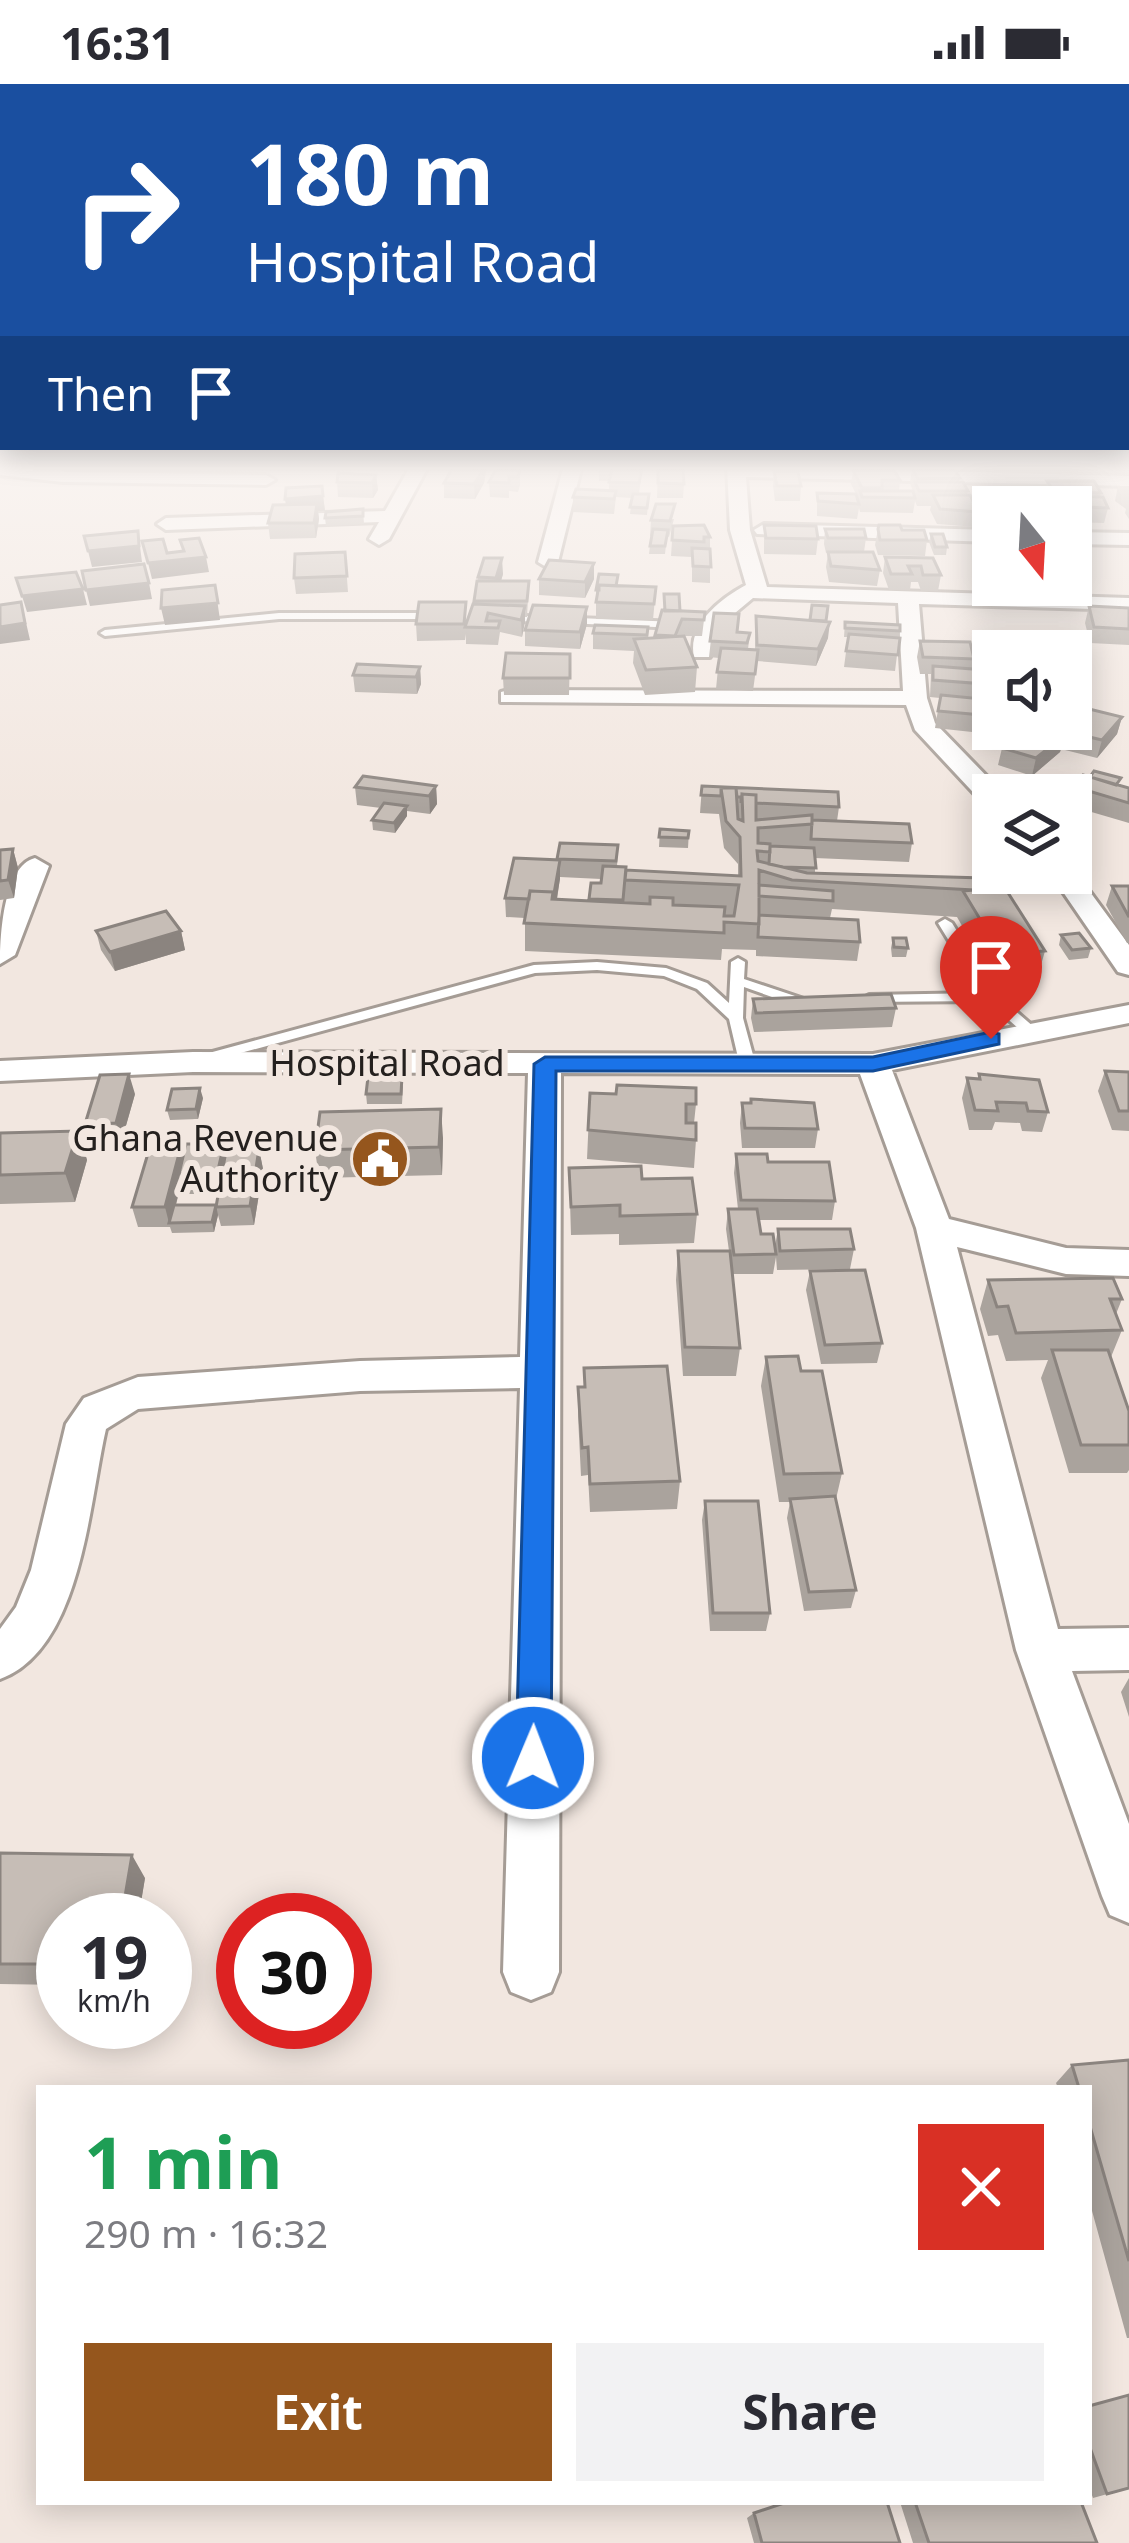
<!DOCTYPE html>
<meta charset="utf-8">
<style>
:root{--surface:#fff;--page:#f2f2f3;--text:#2b2b33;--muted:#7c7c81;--accent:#95561d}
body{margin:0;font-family:"Noto Sans",sans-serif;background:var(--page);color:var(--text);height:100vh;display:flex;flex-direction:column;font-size:45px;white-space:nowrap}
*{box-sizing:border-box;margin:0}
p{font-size:39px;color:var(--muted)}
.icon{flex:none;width:66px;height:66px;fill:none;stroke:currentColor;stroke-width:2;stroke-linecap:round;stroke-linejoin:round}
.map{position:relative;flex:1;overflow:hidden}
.sheet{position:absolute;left:36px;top:2001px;width:1056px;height:420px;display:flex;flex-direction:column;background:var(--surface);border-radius:0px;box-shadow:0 6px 30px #0003}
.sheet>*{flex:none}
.banner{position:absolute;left:0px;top:0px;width:1131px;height:366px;box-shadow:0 6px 30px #0003;background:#1a4fa0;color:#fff;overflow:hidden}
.needle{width:78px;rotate:162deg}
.tools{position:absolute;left:972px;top:402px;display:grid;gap:24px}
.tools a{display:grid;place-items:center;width:120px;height:120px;border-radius:0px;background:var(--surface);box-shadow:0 6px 30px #0003;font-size:60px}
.speed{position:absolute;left:36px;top:1809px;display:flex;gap:24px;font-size:60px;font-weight:700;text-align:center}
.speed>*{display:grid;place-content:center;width:156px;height:156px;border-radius:50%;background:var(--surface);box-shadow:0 6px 30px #0003;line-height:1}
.speed small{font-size:30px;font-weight:400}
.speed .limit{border:18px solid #d22;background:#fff;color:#111}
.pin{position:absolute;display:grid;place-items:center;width:102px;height:102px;color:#fff;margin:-123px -51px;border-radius:50% 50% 50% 0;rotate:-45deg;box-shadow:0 0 12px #0007}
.pin .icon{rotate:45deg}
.me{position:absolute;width:132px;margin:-66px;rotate:1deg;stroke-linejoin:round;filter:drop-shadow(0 0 9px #0008)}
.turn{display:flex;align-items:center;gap:42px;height:252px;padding:0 48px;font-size:54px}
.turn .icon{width:156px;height:156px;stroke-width:2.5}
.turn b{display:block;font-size:84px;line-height:102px}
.then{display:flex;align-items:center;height:114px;padding:0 48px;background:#0003;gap:24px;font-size:45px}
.round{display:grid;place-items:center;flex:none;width:126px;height:126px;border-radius:0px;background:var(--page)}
.summary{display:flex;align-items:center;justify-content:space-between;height:204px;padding:0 48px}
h1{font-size:72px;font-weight:700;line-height:90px;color:#1e9e55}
.button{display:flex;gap:24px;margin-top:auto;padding:24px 48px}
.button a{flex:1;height:138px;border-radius:0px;background:var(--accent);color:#fff;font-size:48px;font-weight:700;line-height:138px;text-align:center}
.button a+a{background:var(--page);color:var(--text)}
.status{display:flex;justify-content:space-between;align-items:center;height:84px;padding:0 60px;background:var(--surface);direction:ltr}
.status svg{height:33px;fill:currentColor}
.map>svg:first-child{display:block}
</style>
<div class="status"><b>16:31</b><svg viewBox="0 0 49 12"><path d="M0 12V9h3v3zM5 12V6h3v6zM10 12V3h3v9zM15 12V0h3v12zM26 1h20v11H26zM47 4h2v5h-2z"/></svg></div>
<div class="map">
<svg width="1129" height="2459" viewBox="0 0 1129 2459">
<rect width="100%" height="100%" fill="#f2e7e0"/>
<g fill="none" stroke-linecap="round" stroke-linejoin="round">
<defs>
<path id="service" d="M279,529H438L443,532L438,535H279L105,552L100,549L105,546Z
M501,531L678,538L683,541L678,544L498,536L496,534Z
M945,835L952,839L996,910L1035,944V950H1025L987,917L864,918L862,915L869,911L981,909L938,839Z
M738,874L745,878L744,895L807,916L800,920H792L744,903L743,934L756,982L748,987L740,982L729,935L697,905L664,892L597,886L535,889L204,979L199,981L191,976L194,973L534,881L597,878L666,884L707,899L729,919L731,878Z"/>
<path id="minor" d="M0,381H60L58,385L65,388L266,391L275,396L266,401L63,398L0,391Z
M411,381H429L389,455L379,461L369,455L379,438L166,446L157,440L166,434L385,427Z
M564,381H582L558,478L548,484L538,478Z
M727,381L1129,392V402L746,393L750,446L767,503L1129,514V526L919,520L927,614L935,639L1002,708L993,711V722L984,720L915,646L906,621L501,618V608L509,606L903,607L898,519L753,514L723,539L710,573H694C687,541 720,515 746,501L730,446Z
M764,440L993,446V458L757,450L754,446Z
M1071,448L1129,449V461L1071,460Z
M35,774L49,782L15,871L0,880C0,853 3,782 35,774Z
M1071,782L1129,861V891L1118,888L1050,789H1071Z
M1129,921V939L892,986L949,1135L1066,1164L1129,1166V1192L1066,1190L957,1163L1058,1545L1129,1544V1586L1072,1587L1129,1740V1839L1110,1831L1102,1812L1016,1566L916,1144L860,990L561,989L559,1888L551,1908L531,1916L511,1908L503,1888L520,1304L360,1307L138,1325L106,1345C89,1418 82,1565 0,1595V1545L16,1523L31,1486L66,1340L84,1314L138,1293L360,1277L520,1273L528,989L193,988L0,997V977L193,968L873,970Z"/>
</defs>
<!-- service casing -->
<use href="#service" stroke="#a59c95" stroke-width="6"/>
<!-- minor casing -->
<use href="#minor" stroke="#a59c95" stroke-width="6"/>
<!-- service -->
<use href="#service" fill="#fff" fill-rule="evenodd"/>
<!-- minor -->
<use href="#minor" fill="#fff" fill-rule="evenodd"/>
</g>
<!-- wall -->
<path fill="#aaa39d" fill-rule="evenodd" d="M308,381H348L347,383Z
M357,381H387L386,384L357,383Z
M448,381H487L484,399L475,415L444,414V399L449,390Z
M599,381L642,385L639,410H649L647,431L630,430L632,414L616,413L614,430L573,428V413L609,407V397H599Z
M818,381H864L863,385H819Z
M885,381H938L937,385H951L949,381H999L997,387L956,388L960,394L959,398L968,407L967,411L979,428L976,443L937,440L930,426L931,422H917L915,417L913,429L860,428L859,424L857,435L817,432V409L856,410L851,400L853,386L900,396L899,407L914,410L910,399L912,385H887Z
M1020,381H1078L1077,387H1023Z
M658,385L684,400L683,414H657Z
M520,386V401L518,408L509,407V414L490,413L489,398Z
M774,387L801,402L800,417H775L773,402Z
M376,391L378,406L373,414L338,413L337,398Z
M1047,397L1101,409L1100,413L1108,424L1104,439L1071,438V423H1051L1044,412Z
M322,402L325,427H318L319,435L316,454L270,455L268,439L286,421Z
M1118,402H1129V435L1125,429L1126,425L1115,417Z
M363,425L364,440L326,442L325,434Z
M674,435L669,453L667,452L665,470H649L651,452H650L651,436Z
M764,441L818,455L816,471L764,470Z
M673,442L710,453V499L692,498V473L671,472Z
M825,445L866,454L864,468L880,486L877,502L829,498L826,483L828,469H826L824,460Z
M878,445L902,446L927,456L925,472L878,471L875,461Z
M931,450L947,463L946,471H934L929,458Z
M345,468L348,508L296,510L294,494Z
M885,473L933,474L941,491L938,507H921L918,498H911L910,506H889L883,489Z
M503,490L501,497H529L527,533H525L522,553L500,548L498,561L466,560V550L465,556L417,557L416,540L466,539L474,520L478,493Z
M539,495H594L585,514L539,511Z
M1008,501H1060L1059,503L1009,504Z
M618,502L656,503L653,536L596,535V506Z
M1089,522L1129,524V561L1090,559L1085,539Z
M587,523V540L580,565L525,562V546Z
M662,526L705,528L702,552H681L697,583L695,608L645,611L633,579L634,567L593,565V549L648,543V554H655Z
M714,529L738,548L750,549L748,565L755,566L756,532L826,537L828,554L816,582L757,577L753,607L716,605L719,574L709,573Z
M845,538L900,547L895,587L844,583L848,553H844Z
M920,557L974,575L972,585L986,600L982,615L993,616V645H1001L1000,651L935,644L940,614L930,613L931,590H920L917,573Z
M570,570L569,611H504L503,594Z
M992,575H993V607H988L989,592Z
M420,583L421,600L417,610L355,608L353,591Z
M1122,633L1117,650L1097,674L1061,665L1060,668L1032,692L998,681L1002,664L1059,649L1061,645Z
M1090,693L1129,705V739L1071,722L1070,711L1072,702Z
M436,702L437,720L430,730L407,727V732L395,749L373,746L372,736L381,724L357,721L355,703Z
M702,702L839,723L837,737L912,759L909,778L815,774V790L990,805L1045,867L1037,895L994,898L957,833L832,825L830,834L860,858L857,877L756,872V866L722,865L721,876L525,867V834L506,833L505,814L557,776L618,761L617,783L626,786L738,792V780L724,764L719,730L700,729ZM560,793L601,795V799H591L589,817L557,816Z
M660,745L689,747L688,764L659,763Z
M13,765L18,784L14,814L0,816V766Z
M989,774H993V789H1014L1013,795L997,796L987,784Z
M1112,802H1129V859H1127L1106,821Z
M96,847H181L185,866L115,887L101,866Z
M1061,851L1091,864L1088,874L1069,876L1059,861Z
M893,854L908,864L906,873H892L891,864Z
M753,915L896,924L892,943L754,948L751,934Z
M1105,987L1129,988V1047L1112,1046L1098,1007Z
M979,990L1048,1028L1042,1048L1022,1047L1020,1039L995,1038L992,1046H969L962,1014L967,994L978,995Z
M403,1002L402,1020H367L366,1010Z
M590,1009L696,1020L694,1039L696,1056L694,1084L587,1075Z
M135,1010L121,1059L91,1060L85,1040Z
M203,1014L198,1035L170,1036L167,1026Z
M742,1019L818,1045L815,1064H742L740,1039Z
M78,1047L87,1076L75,1118L0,1120V1049Z
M443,1054L442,1091L319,1094L315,1066Z
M224,1060L226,1070L259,1065L263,1085L254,1141L221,1142L218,1131L214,1148L172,1149L170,1143H138L132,1123L183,1075ZM181,1100L184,1110H218L216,1121H176Z
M736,1070L768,1078L835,1117L832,1136H759L761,1150L775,1162L778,1145L854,1165L850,1185L777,1186L776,1173L773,1190H733L740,1264L736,1292H683L676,1196L678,1167H729L726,1145L728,1125H738L734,1089Z
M569,1084L642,1095L697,1130L694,1159L619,1161V1150L571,1151Z
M810,1187L882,1259L877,1279L821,1280L806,1206Z
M988,1196L1122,1215L1116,1230L1122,1246L1111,1273L1129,1327V1386L1127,1389H1069L1041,1294L1048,1276L1006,1277L998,1251L988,1252L980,1225Z
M766,1273L801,1287L842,1389L836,1415L856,1506L851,1524L804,1527L787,1434L790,1418H779L761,1302Z
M584,1284L680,1397L677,1425L590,1428L588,1391L581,1392L578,1332V1303H584Z
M705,1417L770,1529L766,1547H710L702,1436Z
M1129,1594V1633L1121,1608Z
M0,1769L145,1794L138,1836H63V1901L0,1900Z
M1129,1976V2254H1127L1089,2116V2004H1058L1056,1999L1072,1981Z
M1089,2322L1129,2404L1093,2414L1089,2403Z
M900,2418H1081L1097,2459H913Z
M754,2429L900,2459H754L747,2434Z"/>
<!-- shaded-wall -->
<path fill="#8b847f" d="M482,381H487L484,399L475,415L474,400L482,388Z
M376,391L378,406L373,414L372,399Z
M323,412L325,427H318L319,435L316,454L314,439L287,430L285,415Z
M138,447L142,478L92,483L88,467Z
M206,473L209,488L152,495L148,479Z
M502,474L503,490L497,510L496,494Z
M594,479V495L585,514V498Z
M149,499L152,515L90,522L86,506Z
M215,501L220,536L165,541L161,524Z
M83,505L87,521L27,528L22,512Z
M525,522V538L522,553L521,536Z
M587,523V540L580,565V548Z
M25,534L30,556L0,560V543Z
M830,538L828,554L816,582L818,565Z
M420,583L421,600L417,610L416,593Z
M1122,633L1117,650L1097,674L1102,656Z
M1065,651L1060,668L1032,692L1036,674Z
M436,702L437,720L430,730L429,712Z
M407,722V732L395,749L394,739Z
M13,765L18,784L14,814L8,796Z
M560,776V795L552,843V815Z
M999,789H1014L1013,795L997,796Z
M181,847L185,866L115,887L110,868Z
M129,990L135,1010L121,1059L116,1039Z
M200,1004L203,1014L198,1035L196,1025Z
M441,1025L443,1054L442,1091L439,1063Z
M78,1047L87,1076L75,1118L65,1089Z
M224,1060L228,1079L221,1110L217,1090Z
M259,1065L263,1085L254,1141L250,1122Z
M180,1066L185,1086L179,1090L181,1100L171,1139H169L170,1143L165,1123Z
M216,1121L218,1131L214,1148L212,1138Z
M132,1771L145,1794L138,1836H121Z"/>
<!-- building -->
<path fill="#c6bdb6" stroke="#8b847f" stroke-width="3" d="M599,381H623V384L642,385L639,399L609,398L613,382Z
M453,383L484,385L474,400L444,399Z
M496,385L520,386L518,393H509V399L489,398Z
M658,385H683L684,400L658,399Z
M913,385H954L960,394L918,395Z
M853,386H894L900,396H882V404H862Z
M774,387L798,388L801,402H777Z
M338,389L376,391L372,399L337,398Z
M1047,397H1094L1101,409L1054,407Z
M915,398H963L968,407H919Z
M322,402L323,412L285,415L286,404Z
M576,405L616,407L614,415L573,413Z
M860,407H913L915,414L862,413Z
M817,409L856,410L859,420L818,417Z
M633,410H649L647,424L630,423Z
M933,411H970L979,428L940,425Z
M1054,412L1103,413L1108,424L1058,422Z
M317,420L314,439H268L273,421Z
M656,420H675L670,437L651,436Z
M363,425V432L325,434L326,428Z
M704,441L710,453H704V458L672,456L673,442Z
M764,441L816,442L818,455L766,454Z
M879,441H900L902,446H924L927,456H880L878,445Z
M653,445L668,446L665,462H650Z
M825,445H864L866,454H828Z
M138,447L139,462L88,467L84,452Z
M931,450H943L947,463H935Z
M199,454L206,473L148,479L142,457L163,455L167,469L184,467L180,456Z
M692,464L710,465L711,483L693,482Z
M345,468L347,492L294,494L295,470Z
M828,468H873L880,486L831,482Z
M885,473L933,474L941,491H923L921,482H908L912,490H891Z
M484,474H502L496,494L478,493Z
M549,476L594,479L585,498L539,495Z
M144,480L149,499L86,506L82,487Z
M76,488L83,505L22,512L16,494Z
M599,490L618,491L616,502L599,501V506H596Z
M477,497H529L527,517H474Z
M215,501L218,519L161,524L162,506Z
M599,501L656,503L654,520L596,518Z
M664,510H679L680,527H665Z
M21,518L25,539L0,543V521Z
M419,518H466L464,540H416Z
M473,520L525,522L521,536L488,529L486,537H500L498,544L465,543Z
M533,521L587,523L580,548L525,546Z
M812,521L828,522L826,537L810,536Z
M1089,522L1129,524V545L1094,543Z
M662,526L705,528L704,536L682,535L675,552L655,551Z
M714,529L739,530L737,548L750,549L747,559L710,557Z
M756,532L830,538L818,565L757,561Z
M845,538L900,541V547L845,544Z
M595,541L648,543L647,551L593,549Z
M849,550L900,554L898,571L846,567Z
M684,552L697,583L646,586L634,555Z
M920,557L970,558L974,575L923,573Z
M997,559L1052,562L1053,567H997Z
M721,564L758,566L755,590L717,588Z
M506,569L570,570V594H503Z
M357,580L420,583L416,593L353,591Z
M933,582L985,586L986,600L933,596Z
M941,611L993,616V632L938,627Z
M1081,623L1122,633L1102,656L1060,646L1071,645V634Z
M1026,645H1047L1065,651L1036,674L1002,664Z
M1094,687L1121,694L1116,701L1090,693Z
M1083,691L1129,704V719L1072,702Z
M363,692L436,702L429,712L355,703Z
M702,702L838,708L839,723L756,719V711L742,710L741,719V713H737L736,704H721V712L701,711Z
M721,704H736L738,735L743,737L742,710L756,711V736L812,731V740L758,744V759L770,760V768L757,767L758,777L807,789L984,794L990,805L1005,804L1045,867L1001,870L963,807L974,806L792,796L759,786V840L724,838V849L524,839L530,807L553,808L552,815L650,820V813L673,814V821L725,823L724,832H734L739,801L625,796L626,786L741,792L740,753L726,737Z
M384,719L407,722L394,739L372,736Z
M812,736L909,740L912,759L811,755Z
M660,745L689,747L688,754L659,753Z
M560,759L618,761L616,777L557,775Z
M770,762L814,764L816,784L783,783L769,780Z
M13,765L8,796L0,797V766Z
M514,774L560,776L553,815V808L530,807L529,815L505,814Z
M603,782L626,783L623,816L589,815L591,799H601Z
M759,801L833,807V817L759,812Z
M1112,802H1129V833Z
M166,827L181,847L110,868L96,847Z
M759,831L858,836L860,858L758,853Z
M1079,849L1091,864L1072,866L1061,851Z
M893,854H906L908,864L894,863Z
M891,910L896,924L756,929L753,915Z
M1105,987L1129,988V1027H1119Z
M129,990L116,1039L85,1040L100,991Z
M979,990L1039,996L1048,1028L1028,1027L1026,1019L996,1018L998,1027L975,1026L967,994L980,995Z
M402,992L401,1010H366L368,993Z
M617,1001L696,1004V1020H686V1039H696V1056L588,1046L590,1009L616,1010Z
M200,1004L196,1025L167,1026L172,1005Z
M751,1015L814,1019L818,1045L745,1044L742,1019H751Z
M441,1025L439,1063L315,1066L320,1028Z
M78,1047L65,1089L0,1091V1049Z
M186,1060H224L217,1090H179Z
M259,1065L250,1122L216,1123L226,1067Z
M149,1066H180L165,1123H132Z
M736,1070H767L768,1078H829L835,1117L741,1116Z
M641,1082L642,1095L692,1094L697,1130L620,1132V1121L571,1123L569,1084Z
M174,1121H216L212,1138L169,1139Z
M728,1125H757L761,1150H773L776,1170L734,1171Z
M778,1145H850L854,1165L780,1167Z
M678,1167H730L740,1264L685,1263Z
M865,1186L882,1259L825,1261L810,1187Z
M1113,1194L1122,1215H1110L1122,1246L1016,1249L1008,1222L997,1223L988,1196Z
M1052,1266H1108L1129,1327V1361H1081Z
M798,1272L801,1287H822L842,1389L784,1390L766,1273Z
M667,1282L680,1397L590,1400L588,1363L582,1364L578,1303H585L584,1284Z
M835,1412L856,1506L809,1508L790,1415Z
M705,1417H758L770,1529H713Z
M0,1769L132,1771L121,1836H63V1880H0Z
M1129,1976V2177L1089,2039V2004H1079L1072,1981Z
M1129,2311V2404L1107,2410L1089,2361V2322Z
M787,2418H887L900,2459H762L754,2429Z
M915,2418H1081L1097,2459H929Z"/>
<!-- sky -->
<linearGradient id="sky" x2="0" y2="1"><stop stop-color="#aab5c4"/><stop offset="0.53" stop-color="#f9f4f1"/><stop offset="1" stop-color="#f9f4f1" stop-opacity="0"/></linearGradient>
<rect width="1129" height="725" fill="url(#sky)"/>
<!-- route -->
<path fill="#1a73e8" stroke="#114b97" stroke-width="3" d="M991,948L999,950V960L873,987H556L551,1674L546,1685L533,1690L521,1685L516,1674L534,980L545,973H873Z"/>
<!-- icons -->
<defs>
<symbol id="civic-disc" viewBox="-11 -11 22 22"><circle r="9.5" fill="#95561d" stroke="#f2e7e0"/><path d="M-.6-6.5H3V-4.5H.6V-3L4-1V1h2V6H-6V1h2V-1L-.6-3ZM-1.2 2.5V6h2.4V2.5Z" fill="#fff"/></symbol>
</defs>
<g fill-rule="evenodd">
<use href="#civic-disc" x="347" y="1042" width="66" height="66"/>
</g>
<g text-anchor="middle" stroke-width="12" stroke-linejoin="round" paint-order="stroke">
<!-- street labels -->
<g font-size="36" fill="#24201e" stroke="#f2e7e0">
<text x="387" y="992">Hospital Road</text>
</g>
<!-- poi labels -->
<g font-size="36" fill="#24201e" stroke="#f2e7e0" text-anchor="end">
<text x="338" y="1067">Ghana Revenue<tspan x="338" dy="41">Authority</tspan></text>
</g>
</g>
</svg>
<div class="tools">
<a><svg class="needle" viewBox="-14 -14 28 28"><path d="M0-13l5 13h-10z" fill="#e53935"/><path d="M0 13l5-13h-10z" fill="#7c7c81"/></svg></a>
<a><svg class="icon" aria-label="sound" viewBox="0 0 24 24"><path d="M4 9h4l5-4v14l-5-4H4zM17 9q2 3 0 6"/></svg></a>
<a><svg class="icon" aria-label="layers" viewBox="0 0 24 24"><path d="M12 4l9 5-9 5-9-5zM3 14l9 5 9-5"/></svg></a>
</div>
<div class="speed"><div>19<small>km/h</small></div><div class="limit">30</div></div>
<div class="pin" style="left:991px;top:955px;background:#d93025"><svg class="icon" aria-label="arrive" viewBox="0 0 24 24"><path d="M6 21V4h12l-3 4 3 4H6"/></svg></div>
<svg class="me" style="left:533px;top:1674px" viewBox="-20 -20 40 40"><circle r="17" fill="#1a73e8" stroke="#fff" stroke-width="3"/><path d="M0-11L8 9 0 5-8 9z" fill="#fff"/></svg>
<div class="banner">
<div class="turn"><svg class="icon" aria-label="right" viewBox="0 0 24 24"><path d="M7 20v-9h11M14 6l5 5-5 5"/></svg><div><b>180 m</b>Hospital Road</div></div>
<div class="then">Then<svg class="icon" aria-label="arrive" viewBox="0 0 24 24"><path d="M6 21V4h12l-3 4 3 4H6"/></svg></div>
</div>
<section class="sheet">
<div class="summary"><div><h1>1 min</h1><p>290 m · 16:32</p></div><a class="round" style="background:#d93025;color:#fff"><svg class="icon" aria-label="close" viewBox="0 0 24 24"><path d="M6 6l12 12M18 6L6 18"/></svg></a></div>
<div class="button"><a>Exit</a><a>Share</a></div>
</section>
</div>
